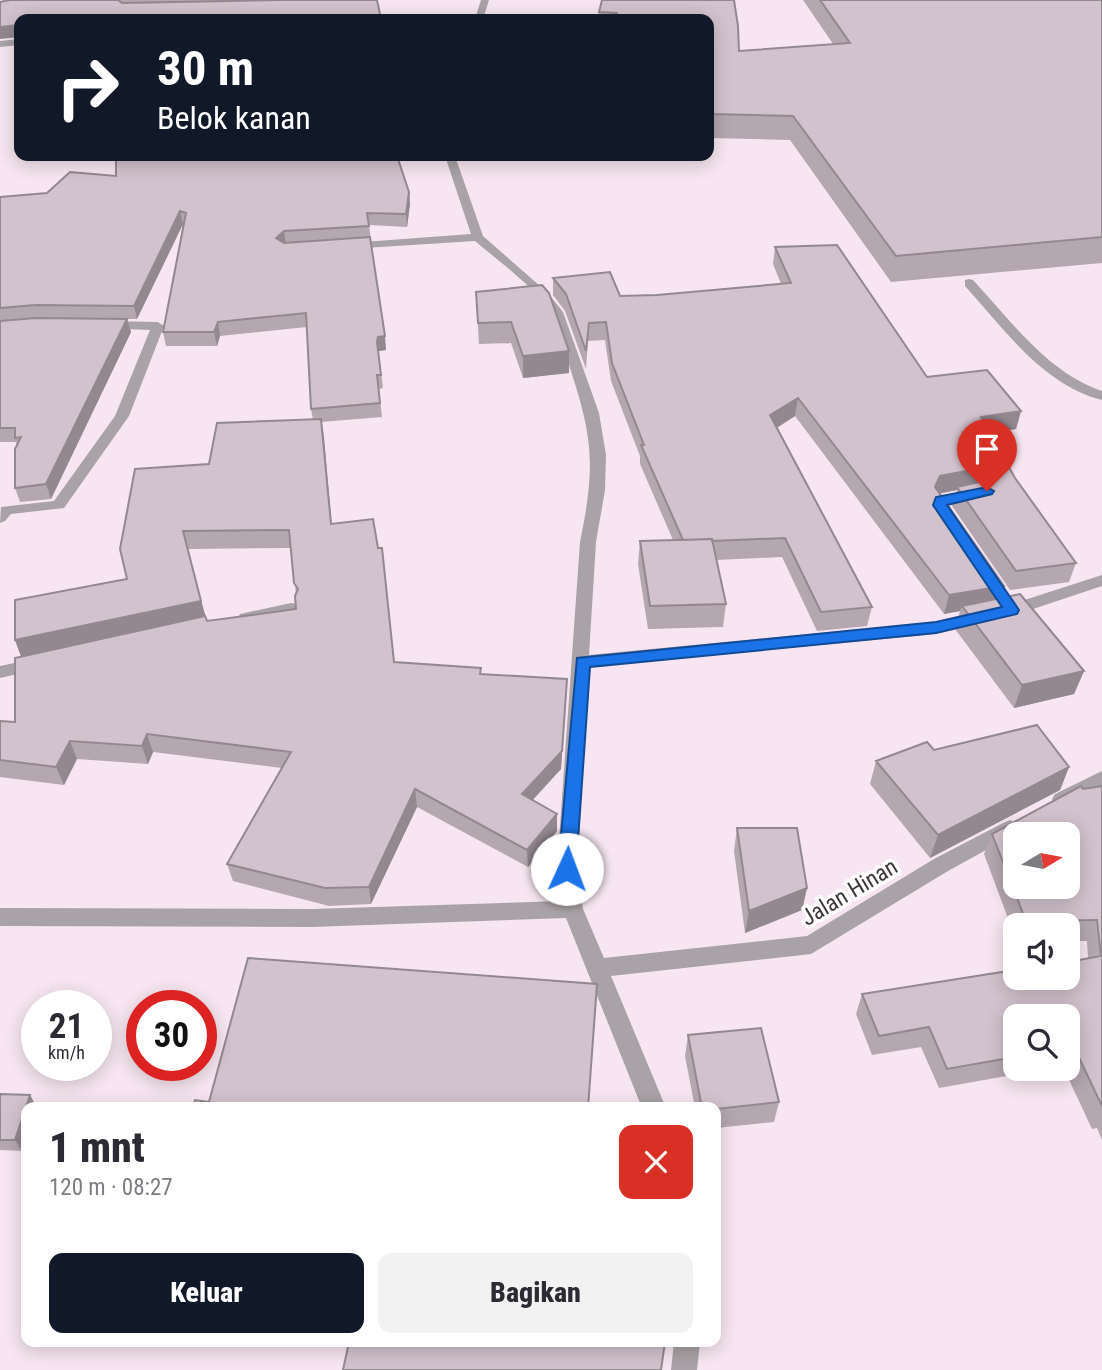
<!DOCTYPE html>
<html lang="id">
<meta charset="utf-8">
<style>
:root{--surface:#fff;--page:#f2f2f3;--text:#2b2b33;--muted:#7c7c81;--accent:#111827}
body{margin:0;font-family:"Roboto Condensed",sans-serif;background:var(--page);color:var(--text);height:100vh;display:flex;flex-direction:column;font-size:26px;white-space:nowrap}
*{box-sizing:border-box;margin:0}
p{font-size:23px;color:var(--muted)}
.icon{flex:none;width:38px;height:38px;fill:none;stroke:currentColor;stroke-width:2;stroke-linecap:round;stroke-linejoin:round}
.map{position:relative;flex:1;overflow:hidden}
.sheet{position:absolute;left:21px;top:1102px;width:700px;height:245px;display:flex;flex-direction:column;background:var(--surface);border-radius:14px;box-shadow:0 4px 18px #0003}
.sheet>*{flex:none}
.banner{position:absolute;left:14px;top:14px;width:700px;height:147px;border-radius:14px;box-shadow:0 4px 18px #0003;background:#111827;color:#fff;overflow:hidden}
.needle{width:46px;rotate:80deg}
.buttons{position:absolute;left:1003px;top:822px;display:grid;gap:14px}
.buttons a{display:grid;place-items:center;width:77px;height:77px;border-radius:14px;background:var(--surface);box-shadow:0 4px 18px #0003;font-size:35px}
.speed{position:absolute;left:21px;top:990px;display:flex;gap:14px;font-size:35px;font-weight:700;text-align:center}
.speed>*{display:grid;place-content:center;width:91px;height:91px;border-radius:50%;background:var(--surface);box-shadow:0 4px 18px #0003;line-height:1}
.speed small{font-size:18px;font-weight:400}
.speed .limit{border:10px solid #d22;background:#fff;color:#111}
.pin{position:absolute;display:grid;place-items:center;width:60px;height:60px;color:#fff;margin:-72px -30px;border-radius:50% 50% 50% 0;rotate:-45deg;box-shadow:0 0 7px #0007}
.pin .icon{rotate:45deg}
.me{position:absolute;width:77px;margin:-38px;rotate:2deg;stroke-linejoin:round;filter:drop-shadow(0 0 5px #0008)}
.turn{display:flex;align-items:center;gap:24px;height:147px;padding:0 28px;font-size:32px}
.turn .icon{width:91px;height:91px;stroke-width:2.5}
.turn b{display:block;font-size:49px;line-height:60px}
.round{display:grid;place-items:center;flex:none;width:74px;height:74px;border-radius:14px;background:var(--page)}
.summary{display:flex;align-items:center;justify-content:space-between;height:119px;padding:0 28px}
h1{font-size:42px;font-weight:800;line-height:52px}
.primary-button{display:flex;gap:14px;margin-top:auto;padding:14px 28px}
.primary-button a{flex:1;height:80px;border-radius:14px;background:var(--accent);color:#fff;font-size:28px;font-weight:800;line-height:80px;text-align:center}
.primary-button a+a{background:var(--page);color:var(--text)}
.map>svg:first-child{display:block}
</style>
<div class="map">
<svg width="1102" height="1370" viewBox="0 0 1102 1370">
<rect width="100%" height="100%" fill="#f7e6f1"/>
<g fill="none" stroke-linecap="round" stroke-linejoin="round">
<!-- minor -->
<path fill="#a9a2a6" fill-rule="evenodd" d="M481,0H489L483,19H475Z
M19,39V45L0,47V41Z
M445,156H455L483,236L548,293L563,312L599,413L606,455L605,490L596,542L589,655L936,622L978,612L986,618L984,622L936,634L589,667L577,869L583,909L604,958L807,936L934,859L1003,823L1010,820L1017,823L1020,828L1017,833L948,871L811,954L611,976L666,1108H642L566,918L312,927L0,926V908L312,909L562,901L557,869L580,542C596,464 593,437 568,362C562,346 559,325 550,311C534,286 498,261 475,241L349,249L343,246L349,243L471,234Z
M969,279L973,280C1011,321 1048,373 1102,391V400C1043,385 1004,329 965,286V280Z
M105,321L158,322L164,326L129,416L64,508L11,514L5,521L0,523L1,507L54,501L115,416L150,330L101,328V322Z
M977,489L984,493L982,496L948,503L956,517L953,520H943L932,504L936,497Z
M1102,575V586L1006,618L998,612L1000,608Z
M291,603L297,604L299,608L297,612L246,624L238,618L240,614Z
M38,658L47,664L44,668L0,678V666Z
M1102,771V787C1089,794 1070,809 1055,804L1052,799L1055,794Z
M674,1342H700L697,1370H671Z"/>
</g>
<!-- wall -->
<path fill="#b5a7b0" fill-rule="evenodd" d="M0,0H377L381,19Z
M602,0H734L738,26L739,51L833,44L803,0H1102V263L891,282L790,140L709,138V19H599V12Z
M116,176L409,192L410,204L407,227L369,225L386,350L379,351V355L383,388L379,389L382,417L321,422L332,524L394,662L482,674L567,679L561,769L533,800L557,831L528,867L417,807L371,904L329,906L233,881L227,864L282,768L153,752L148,764L77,759L64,785L0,777V721L15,722L21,656L15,640L127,579L209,464L313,420L311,409L307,327L220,336L217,346H166L163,332L183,224L137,319H127L131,332L51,499L20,502L15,488L17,445L16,442H0V197L47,193ZM291,548L296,594V609L207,621L187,549Z
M775,247L927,377L1021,411L1016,429L990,433L1015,478L1076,563L1069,582L1010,590L952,506L957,490L939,494L1004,586L1000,598L1084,671L1074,694L1014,708L955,629L960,611L944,614L795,416L777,428L872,607L867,626L817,631L782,557L716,560L726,604L723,627L648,629L638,564L640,541L673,540L640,464V456L611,381L605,340L588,341L586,369L565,311L553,295V278L620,296L657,295L781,284L773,264Z
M476,292L569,351V373L523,378L511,343L479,344Z
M934,750L1069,767L1060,790L930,858L870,784L876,761Z
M1102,786V1140L1097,1128L1092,1129L1064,1069H1068V1017H1015V1069H1046L939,1088L921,1047L872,1055L856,1014L862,994L1088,958L1087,941H1068V926H1015V937L984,854L992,834L1083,789Z
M737,828L807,888L802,910L745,933L734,851Z
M688,1035L779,1102L774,1122L716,1128V1108H695L685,1056Z
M0,1094L30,1095L36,1106V1108H26L22,1151L0,1150Z"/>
<!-- shaded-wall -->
<path fill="#938890" d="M19,25V37L0,39V27Z
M409,192L410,204L407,227L406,214Z
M180,211L183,224L137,319L134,306Z
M284,231L286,244L276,238Z
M127,319L131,332L51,499L46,484Z
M218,322L220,336L217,346L214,332Z
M385,336L386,350L379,351V356L377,342L378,337Z
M569,351V373L523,378V356Z
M798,398L795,416L768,433L770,415Z
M1021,411L1016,429L976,435L981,417Z
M321,419L324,437L333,542L331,524Z
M992,466L986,484L957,487V490L935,494V487L940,476Z
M1004,586L998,605L962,606L960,611L944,614L949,595Z
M201,601L206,619L22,659L15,640Z
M1084,671L1074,694L1014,708L1022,685Z
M567,679L561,769L522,811V794Z
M147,734L153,752L148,764L142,746Z
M70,741L77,759L64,785L56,767Z
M1069,767L1060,790L930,858L938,835Z
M415,789L417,807L371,904L369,887Z
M557,814V831L528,867L527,850Z
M807,888L802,910L745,933L749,911Z
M30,1095L36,1106V1108H26V1137L22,1151L15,1140Z"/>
<!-- building -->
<path fill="#d2c2cd" stroke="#938890" stroke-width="2" fill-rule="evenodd" d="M10,0H118L122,3L279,0H377L381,19H19V25L0,27V2Z
M602,0H734L738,26L739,51L850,43L820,0H1102V237L896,256L793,116L709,114V19H616L617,13L599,12Z
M116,156H397L409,192L406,214L367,213L369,226L284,231L276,238L284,243L370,237L385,336L378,337L377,342L381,375H377L380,403L311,409L306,313L218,322L214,332H163L186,213L180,211L134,306L36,305L0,308V197L47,193L70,172L116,176Z
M837,245L927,377L987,370L1021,411L981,417L1015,478L1076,563L1016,571L957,487L998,478L1001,470L992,466L940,476L935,487L1004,586L949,595L798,398L770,415L872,607L821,612L785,538L712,541V539L683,540L641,445H644L612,363L606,322L589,323L586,351L566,294L553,278L610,272L620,296L657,295L791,283L775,247Z
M542,285L549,293L569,351L523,356L511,322L478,323L476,292Z
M36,318L127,319L46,484L15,488V449L21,437L15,438V428H0V321Z
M321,419L331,524L373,519L378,548H382L394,662L481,668L480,674L567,679L562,751L522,794L557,814L527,850L415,789L369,887L325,888L227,864L291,752L147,734L142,746L70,741L56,767L0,760V721L15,722V658L205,616L207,621L296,609L295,596L298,589L294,583L289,530L183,531L201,601L15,640V600L127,579L120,549L135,469L209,464L217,423Z
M712,539L726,604L650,606L640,541Z
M1020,594L1084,671L1022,685L962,606Z
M1037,725L1069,767L938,835L876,761L927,742L934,750Z
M1081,786L1083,789L1102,786V1106L1074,1047L1068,1048V1017H1015V1057L947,1069L929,1027L879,1036L862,994L1015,970V978H1068V962L1101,956L1097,920L1026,921L992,834ZM1015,835H1068V887H1015Z
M737,828H797L807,888L749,911Z
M248,958L597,984L588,1108H192L195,1100L209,1102Z
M761,1028L779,1102L716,1109L702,1108L688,1035Z
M0,1094L30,1095L15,1140H0Z
M349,1342H665L661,1370H343Z"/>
<!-- route -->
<path fill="#1a73e8" stroke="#114b97" stroke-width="2" d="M987,487L994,491L992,494L947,505L1017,607L1019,610L1017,614L936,633L590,667L576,869L574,874L567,876L561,874L558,869L577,658L936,622L1002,607L933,505L936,497Z"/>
<g text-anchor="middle" stroke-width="7" stroke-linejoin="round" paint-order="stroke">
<!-- street labels -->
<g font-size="23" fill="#3d373b" stroke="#fff">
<text transform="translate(849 892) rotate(-31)" y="8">Jalan Hinan</text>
</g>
</g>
</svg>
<div class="buttons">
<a><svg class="needle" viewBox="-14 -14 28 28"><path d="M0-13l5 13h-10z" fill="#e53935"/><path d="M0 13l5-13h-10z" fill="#7c7c81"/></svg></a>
<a><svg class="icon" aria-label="sound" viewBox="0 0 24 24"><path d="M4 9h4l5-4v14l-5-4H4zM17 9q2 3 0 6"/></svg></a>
<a><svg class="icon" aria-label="search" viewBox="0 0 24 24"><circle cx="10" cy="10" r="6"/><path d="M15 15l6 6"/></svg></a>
</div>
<div class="speed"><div>21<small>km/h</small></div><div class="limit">30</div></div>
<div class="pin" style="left:987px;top:491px;background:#d93025"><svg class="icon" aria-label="arrive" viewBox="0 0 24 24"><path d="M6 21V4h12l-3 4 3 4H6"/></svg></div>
<svg class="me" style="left:567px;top:869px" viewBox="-20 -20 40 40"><circle r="19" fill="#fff"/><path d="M0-13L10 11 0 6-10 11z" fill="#1a73e8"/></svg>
<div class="banner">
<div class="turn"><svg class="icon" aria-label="right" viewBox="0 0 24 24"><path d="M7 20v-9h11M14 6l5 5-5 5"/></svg><div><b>30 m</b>Belok kanan</div></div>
</div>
<section class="sheet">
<div class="summary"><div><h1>1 mnt</h1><p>120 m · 08:27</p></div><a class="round" style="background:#d93025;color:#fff"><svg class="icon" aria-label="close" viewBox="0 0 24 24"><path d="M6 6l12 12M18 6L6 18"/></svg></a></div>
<div class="primary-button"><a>Keluar</a><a>Bagikan</a></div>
</section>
</div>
